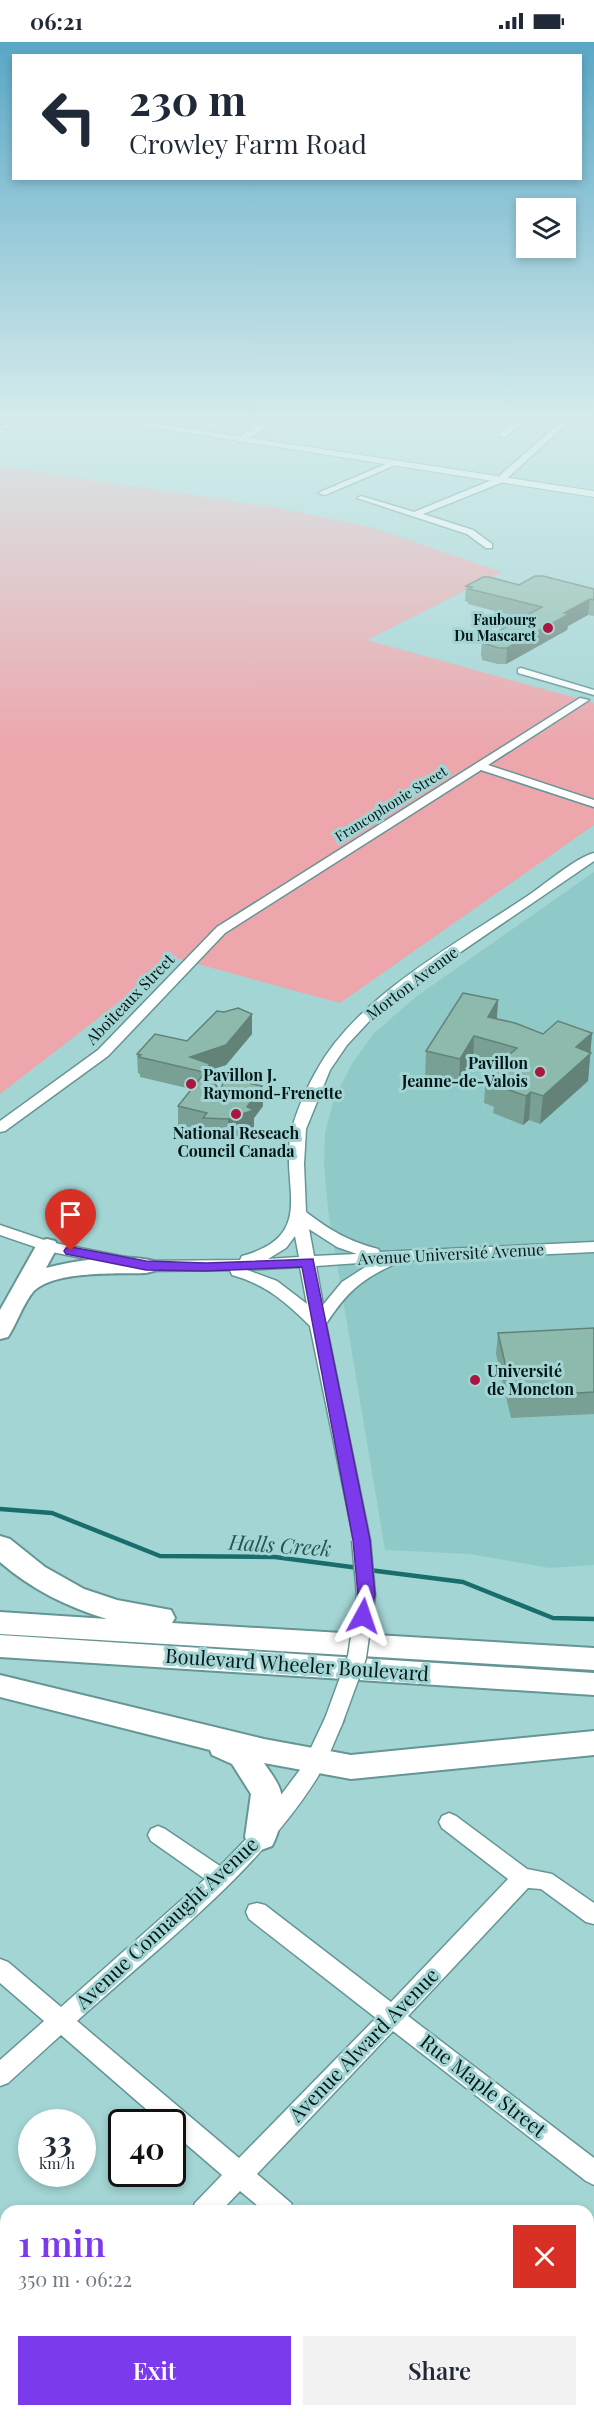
<!DOCTYPE html>
<meta charset="utf-8">
<style>
:root{--surface:#fff;--page:#f2f2f3;--text:#1f2937;--muted:#747a83;--accent:#7c3aed}
body{margin:0;font-family:"Playfair Display",serif;background:var(--page);color:var(--text);height:100vh;display:flex;flex-direction:column;font-size:22px;white-space:nowrap}
*{box-sizing:border-box;margin:0}
p{font-size:20px;color:var(--muted)}
.icon{flex:none;width:33px;height:33px;fill:none;stroke:currentColor;stroke-width:2;stroke-linecap:round;stroke-linejoin:round}
.map{position:relative;flex:1;overflow:hidden}
.panel{position:absolute;left:0px;top:2163px;width:594px;height:212px;display:flex;flex-direction:column;background:var(--surface);border-radius:18px 18px 0 0;box-shadow:0 3px 9px #0003}
.panel>*{flex:none}
.top-card{position:absolute;left:12px;top:12px;width:570px;height:126px;border-radius:0px;box-shadow:0 3px 9px #0003;background:#fff;color:var(--text);overflow:hidden}
.fabs{position:absolute;left:516px;top:156px;display:grid;gap:12px}
.fabs a{display:grid;place-items:center;width:60px;height:60px;border-radius:0px;background:var(--surface);box-shadow:0 3px 9px #0003;font-size:30px}
.speed{position:absolute;left:18px;top:2067px;display:flex;gap:12px;font-size:30px;font-weight:700;text-align:center}
.speed>*{display:grid;place-content:center;width:78px;height:78px;border-radius:50%;background:var(--surface);box-shadow:0 3px 9px #0003;line-height:1}
.speed small{font-size:15px;font-weight:400}
.speed .limit{border:3px solid #111;border-radius:9px;background:#fff;color:#111}
.pin{position:absolute;display:grid;place-items:center;width:51px;height:51px;color:#fff;margin:-62px -26px;border-radius:50% 50% 50% 0;rotate:-45deg;box-shadow:0 0 6px #0007}
.pin .icon{rotate:45deg}
.me{position:absolute;width:66px;margin:-33px;rotate:5deg;stroke-linejoin:round;filter:drop-shadow(0 0 4px #0008)}
.turn{display:flex;align-items:center;gap:21px;height:126px;padding:0 18px;font-size:27px}
.turn .icon{width:78px;height:78px;stroke-width:2.5}
.turn b{display:block;font-size:42px;line-height:51px}
.round{display:grid;place-items:center;flex:none;width:63px;height:63px;border-radius:0px;background:var(--page)}
.head{display:flex;align-items:center;justify-content:space-between;height:102px;padding:0 18px}
h1{font-size:36px;font-weight:600;line-height:45px;color:var(--accent)}
.action{display:flex;gap:12px;margin-top:auto;padding:12px 18px}
.action a{flex:1;height:69px;border-radius:0px;background:var(--accent);color:#fff;font-size:24px;font-weight:600;line-height:69px;text-align:center}
.action a+a{background:var(--page);color:var(--text)}
.status{display:flex;justify-content:space-between;align-items:center;height:42px;padding:0 30px;background:var(--surface);direction:ltr}
.status svg{height:16px;fill:currentColor}
.map>svg:first-child{display:block}
</style>
<div class="status"><b>06:21</b><svg viewBox="0 0 49 12"><path d="M0 12V9h3v3zM5 12V6h3v6zM10 12V3h3v9zM15 12V0h3v12zM26 1h20v11H26zM47 4h2v5h-2z"/></svg></div>
<div class="map">
<svg width="594" height="2374" viewBox="0 0 594 2374">
<rect width="100%" height="100%" fill="#a3d5d4"/>
<!-- built -->
<path fill="#8fcac9" d="M594,830V1523L549,1526L470,1512L385,1508L328,1168L324,1122L325,1091L334,1056L352,1022L373,992L417,954Z"/>
<!-- green -->
<path fill="#eca6ac" d="M0,424L273,465L374,486L502,530L367,598L594,661V783L340,961L176,916L0,1052Z"/>
<g fill="none" stroke-linecap="round" stroke-linejoin="round">
<!-- stream -->
<path stroke="#196e6d" stroke-width="4.5" d="M0,1467L52,1471L160,1514L275,1515L359,1526
M369,1528L463,1540L553,1576L594,1577"/>
<defs>
<path id="minor" d="M14,377H24L7,387L0,385Z
M268,377H277L244,400H238V396Z
M518,377H526L506,395H500V391Z
M564,377H572L503,440L423,472L473,488L492,502V506H486L467,492L357,456L361,454L414,470L497,436Z
M393,419L400,421L325,453L318,451Z
M521,626L594,648V653L518,631V627Z
M580,656L589,658L488,723L594,758V765L481,728L225,891L108,1014L5,1089L0,1090V1079L98,1008L217,885Z
M594,811V819L424,935L374,974L347,1003L330,1028L306,1087L304,1122L306,1170C331,1189 348,1199 378,1207L380,1210L594,1200V1210L398,1219L395,1222C361,1237 346,1251 326,1282L370,1498L367,1503L361,1505L355,1503L310,1284C286,1260 265,1242 232,1233L230,1228L146,1229L47,1209L0,1193V1183L50,1200L146,1219L240,1218L242,1214C320,1193 278,1142 292,1087C296,1070 308,1043 317,1028C357,954 461,899 529,853C545,842 577,815 594,811ZM309,1187L337,1205L357,1212L314,1214ZM295,1194L299,1215L268,1217L286,1206ZM373,1220L342,1240L323,1263L316,1224ZM300,1225L307,1262L277,1239L247,1228Z
M334,1670L341,1672L344,1678C335,1697 328,1718 317,1736C257,1831 160,1904 77,1979L239,2116L376,1976L249,1877L246,1870L249,1863L257,1861L265,1863L391,1960L508,1837L442,1786L439,1780L442,1774L449,1771L456,1774L527,1827L552,1832L594,1861V1882L586,1880L541,1847L528,1846L408,1974L594,2116V2143L586,2139L393,1989L257,2132L291,2161L294,2169H264L240,2149L221,2169H192L195,2161L222,2133L172,2090V2080H161L61,1993L8,2041L0,2044V2018L44,1979L0,1941V1917L8,1920L61,1965L205,1837L151,1799L148,1793L151,1787L158,1784L165,1787L220,1824L254,1789L302,1725L327,1672Z
M6,2356V2368H22L20,2374H0V2359Z
M359,2368H387L385,2374H357Z
M495,2368H525L527,2374H497Z"/>
<path id="major" d="M100,377H127L594,449V455Z"/>
<path id="highway" d="M47,1197L55,1199L58,1204L46,1226C77,1218 123,1211 154,1219L158,1224L154,1229L146,1231C119,1232 53,1228 33,1250C23,1262 17,1281 8,1295L0,1297V1268L36,1204L39,1199Z
M0,1494L10,1497L45,1525L84,1547L117,1558L171,1568L175,1576L172,1581L594,1606V1628L0,1592V1570L107,1577C67,1565 31,1547 0,1520Z
M0,1593L594,1631V1653L0,1615Z
M0,1633L264,1697L351,1713L594,1689V1713L351,1737L264,1721C270,1730 279,1741 281,1751C285,1767 279,1791 272,1804L261,1808L250,1804L245,1795L251,1752L232,1722L212,1713L210,1708L0,1655Z"/>
</defs>
<!-- minor casing -->
<use href="#minor" stroke="#659594" stroke-width="3"/>
<!-- major casing -->
<use href="#major" stroke="#659594" stroke-width="2"/>
<!-- highway casing -->
<use href="#highway" stroke="#659594" stroke-width="4"/>
<!-- minor -->
<use href="#minor" fill="#fff" fill-rule="evenodd"/>
<!-- major -->
<use href="#major" fill="#fff" fill-rule="evenodd"/>
<!-- highway -->
<use href="#highway" fill="#fff" fill-rule="evenodd"/>
<defs>
<path id="minor-bridge" d="M334,1678L357,1615L366,1553L361,1498"/>
</defs>
<!-- minor-bridge casing -->
<use href="#minor-bridge" stroke="#659594" stroke-width="21" stroke-linecap="butt"/>
<!-- minor-bridge -->
<use href="#minor-bridge" stroke="#fff" stroke-width="18"/>
</g>
<!-- wall -->
<path fill="#79a094" d="M519,543L594,547V574L588,573L568,584L567,588L506,622H498L482,618V615L481,614L482,598L522,576L468,562V560L465,559L466,544Z
M498,958L497,977L543,992L592,991L588,1039L540,1082L529,1078L523,1083L493,1071L494,1065L484,1061L486,1033L492,1028L473,1022L459,1045L425,1037L426,1009Z
M252,992L226,1023L210,1028V1035L220,1049L262,1044L263,1064L254,1076V1089L229,1097L204,1096L203,1090L178,1084V1064L191,1047L140,1035V1032L138,1031L137,1012Z
M594,1286V1372L511,1376L496,1312L498,1291Z"/>
<!-- shaded-wall -->
<path fill="#638278" d="M590,557L588,573L568,584L567,588L506,622L507,606L564,571Z
M498,958L496,986L488,975Z
M252,972V992L226,1023L210,1028L211,1042L204,1050L203,1030L190,1015Z
M592,991L588,1039L540,1082L543,1054L576,1005Z
M474,994L473,1022L459,1045L460,1017Z
M262,1044L263,1064L254,1076V1089L229,1097L228,1077L247,1065Z
M531,1050L529,1078L523,1083L526,1054Z"/>
<!-- building -->
<path fill="#8dbaac" stroke="#638278" stroke-width="1.5" d="M535,534H543L594,547V558L590,557L564,571L569,572L507,606H499L483,601L486,599L482,598L542,565L469,547L472,545L466,544L483,535H489L519,543Z
M463,951L498,958L488,975L515,981L543,992L558,979L592,991L576,1005L591,1011L543,1054L531,1050L526,1054L495,1043L500,1038L486,1033L517,1006L474,994L460,1017L426,1009Z
M238,966L252,972L226,1003L190,1015L210,1022L203,1030L139,1015L141,1013L137,1012L155,992L187,999L217,969L224,970Z
M206,1029L220,1049L225,1036L262,1044L247,1065L254,1068L228,1077L203,1076L207,1071L178,1064Z
M594,1286V1350L513,1355L498,1291Z"/>
<!-- sky -->
<linearGradient id="sky" x2="0" y2="1"><stop stop-color="#59a7c6"/><stop offset="0.53" stop-color="#d6ecec"/><stop offset="1" stop-color="#d6ecec" stop-opacity="0"/></linearGradient>
<rect width="594" height="710" fill="url(#sky)"/>
<!-- route -->
<path fill="#7c3aed" stroke="#51269a" stroke-width="1.5" d="M71,1205L146,1219L206,1221L313,1217L370,1498L375,1553L369,1578L363,1580L357,1578L355,1574L358,1553L353,1498L302,1225L206,1229L146,1228L66,1212L64,1209L66,1206Z"/>
<!-- markers -->
<g fill="#ab163e" stroke="#a3d5d4" stroke-width="2">
<circle cx="548" cy="586" r="6"/>
<circle cx="540" cy="1030" r="6"/>
<circle cx="191" cy="1042" r="6"/>
<circle cx="236" cy="1072" r="6"/>
<circle cx="475" cy="1338" r="6"/>
</g>
<g text-anchor="middle" stroke-width="6" stroke-linejoin="round" paint-order="stroke">
<!-- far-poi labels -->
<g font-size="14" font-weight="bold" fill="#051818" stroke="#a3d5d4" text-anchor="end">
<text x="536" y="583">Faubourg<tspan x="536" dy="16">Du Mascaret</tspan></text>
</g>
<!-- far-street labels -->
<g font-size="14" fill="#051818" stroke="#a3d5d4">
<text transform="translate(391 762) rotate(-32)" y="5">Francophonie Street</text>
</g>
<!-- street labels -->
<g font-size="16" fill="#051818" stroke="#a3d5d4">
<text transform="translate(412 941) rotate(-37)" y="6">Morton Avenue</text>
<text transform="translate(130 957) rotate(-46)" y="6">Aboiteaux Street</text>
<text transform="translate(451 1212) rotate(-3)" y="6">Avenue Université Avenue</text>
</g>
<!-- poi labels -->
<g font-size="16" font-weight="bold" fill="#051818" stroke="#a3d5d4" text-anchor="start">
<text x="528" y="1027" text-anchor="end">Pavillon<tspan x="528" dy="18">Jeanne-de-Valois</tspan></text>
<text x="203" y="1039">Pavillon J.<tspan x="203" dy="18">Raymond-Frenette</tspan></text>
<text x="236" y="1097" text-anchor="middle">National Reseach<tspan x="236" dy="18">Council Canada</tspan></text>
<text x="487" y="1335">Université<tspan x="487" dy="18">de Moncton</tspan></text>
</g>
<!-- near-street labels -->
<g font-size="20" fill="#051818" stroke="#a3d5d4">
<text transform="translate(297 1623) rotate(4)" y="7">Boulevard Wheeler Boulevard</text>
<text transform="translate(167 1881) rotate(-43)" y="7">Avenue Connaught Avenue</text>
<text transform="translate(364 2003) rotate(-46)" y="7">Avenue Alward Avenue</text>
<text transform="translate(483 2044) rotate(38)" y="7">Rue Maple Street</text>
</g>
<!-- near-water labels -->
<g font-size="21" font-style="italic" fill="#275454" stroke="#a3d5d4">
<text transform="translate(280 1504) rotate(4)" y="7">Halls Creek</text>
</g>
</g>
</svg>
<div class="fabs">
<a><svg class="icon" aria-label="layers" viewBox="0 0 24 24"><path d="M12 4l9 5-9 5-9-5zM3 14l9 5 9-5"/></svg></a>
</div>
<div class="speed"><div>33<small>km/h</small></div><div class="limit">40</div></div>
<div class="pin" style="left:71px;top:1209px;background:#d93025"><svg class="icon" aria-label="arrive" viewBox="0 0 24 24"><path d="M6 21V4h12l-3 4 3 4H6"/></svg></div>
<svg class="me" style="left:363px;top:1574px" viewBox="-20 -20 40 40"><path d="M0-17L14 15 0 8-14 15z" fill="#7c3aed" stroke="#fff" stroke-width="4"/></svg>
<div class="top-card">
<div class="turn"><svg class="icon" aria-label="left" viewBox="0 0 24 24"><path d="M17 20v-9H6M10 6l-5 5 5 5"/></svg><div><b>230 m</b>Crowley Farm Road</div></div>
</div>
<section class="panel">
<div class="head"><div><h1>1 min</h1><p>350 m · 06:22</p></div><a class="round" style="background:#d93025;color:#fff"><svg class="icon" aria-label="close" viewBox="0 0 24 24"><path d="M6 6l12 12M18 6L6 18"/></svg></a></div>
<div class="action"><a>Exit</a><a>Share</a></div>
</section>
</div>
